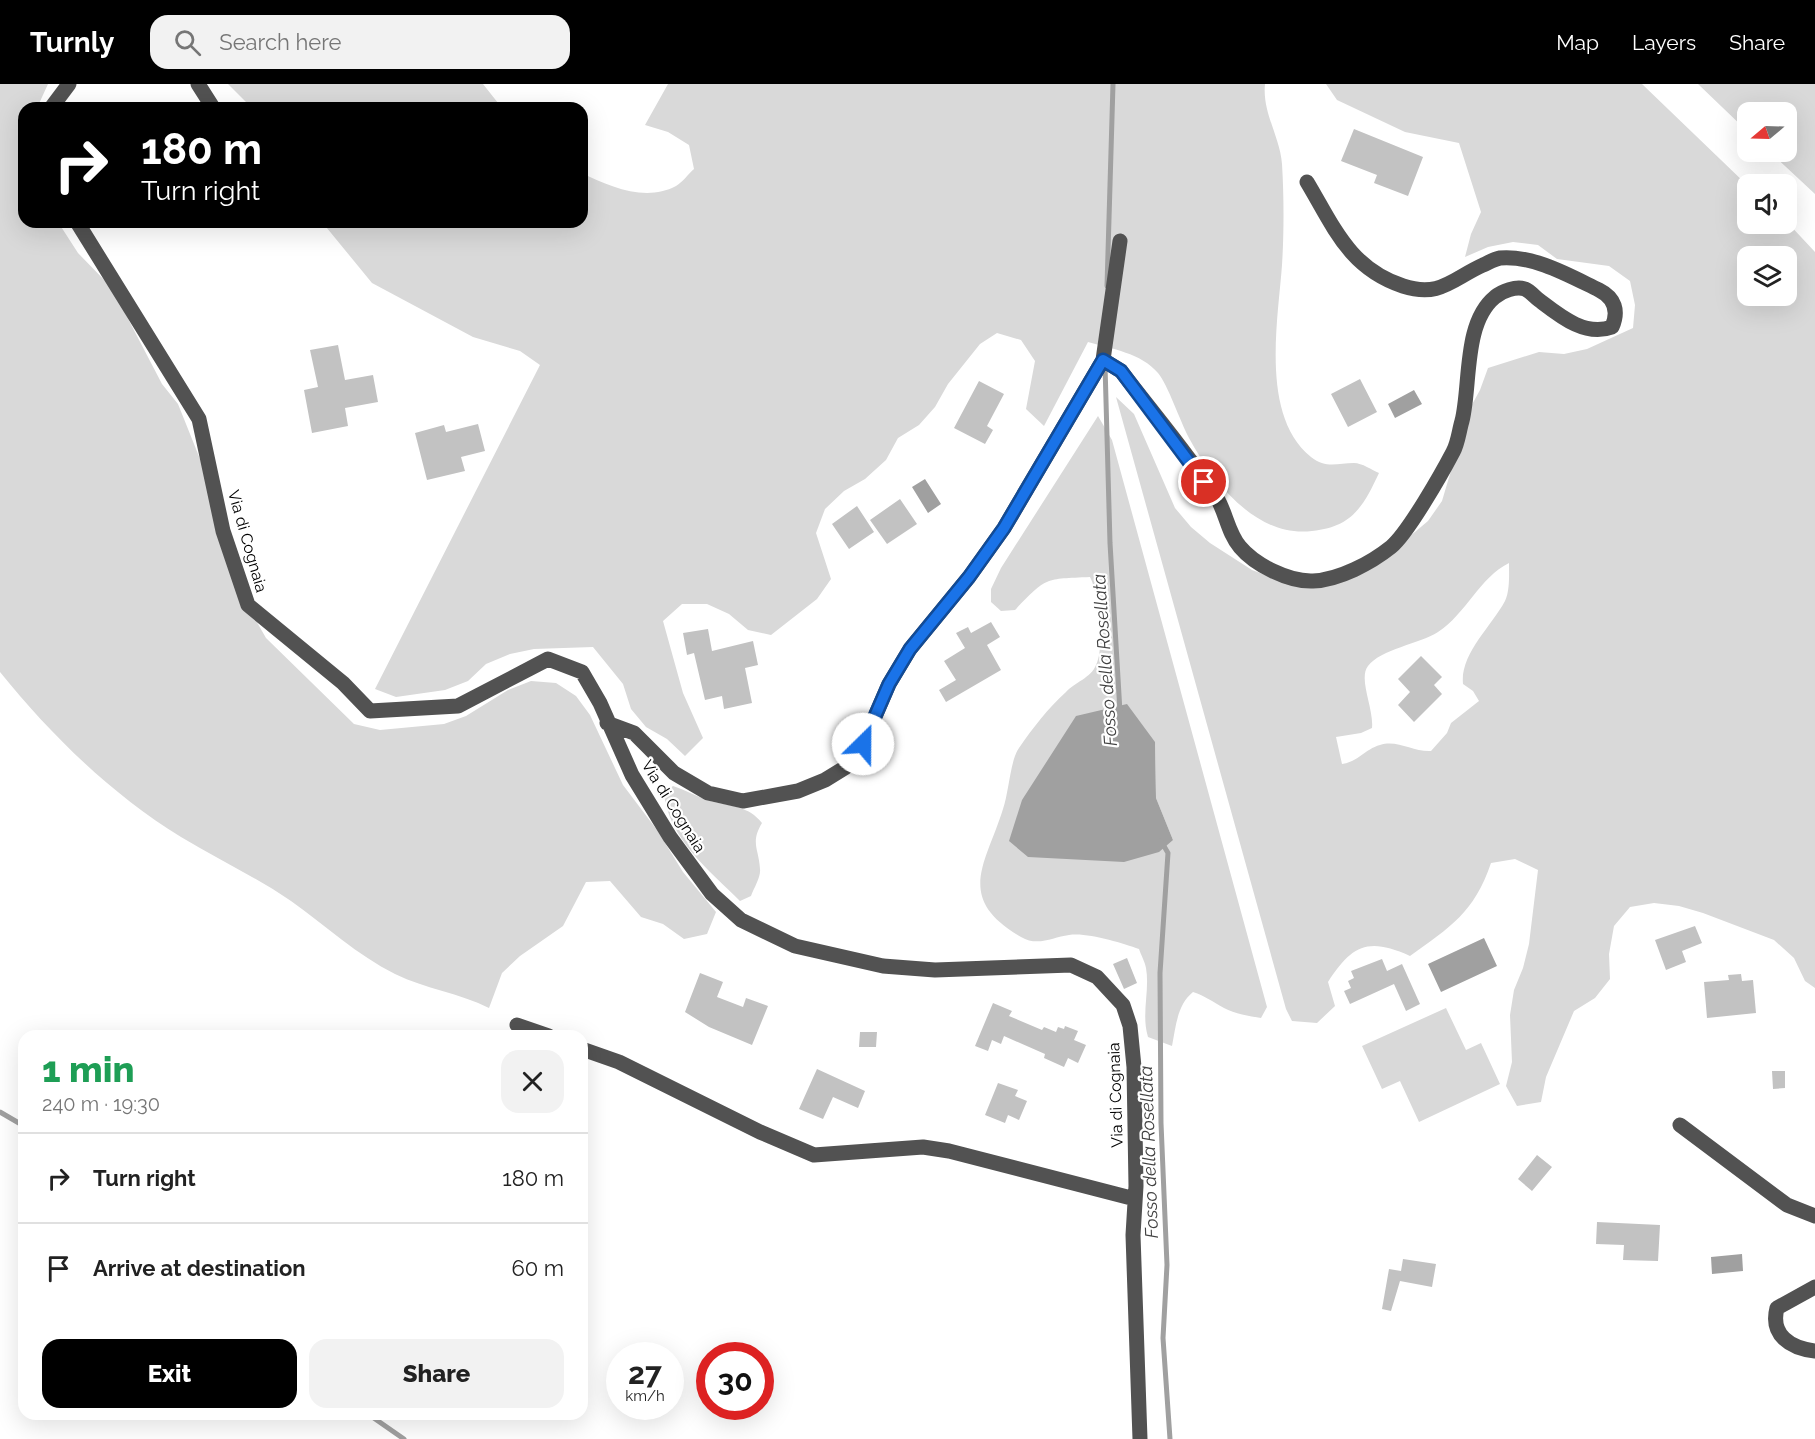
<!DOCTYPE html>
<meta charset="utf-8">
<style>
:root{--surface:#fff;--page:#f2f2f2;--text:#222;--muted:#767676;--line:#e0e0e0;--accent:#000}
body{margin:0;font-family:Raleway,sans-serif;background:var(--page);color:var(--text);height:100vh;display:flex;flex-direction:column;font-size:22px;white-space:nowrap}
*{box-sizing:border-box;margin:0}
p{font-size:20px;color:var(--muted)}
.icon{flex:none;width:33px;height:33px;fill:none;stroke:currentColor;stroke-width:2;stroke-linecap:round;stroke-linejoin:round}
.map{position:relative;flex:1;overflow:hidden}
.sheet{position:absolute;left:18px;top:946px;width:570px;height:390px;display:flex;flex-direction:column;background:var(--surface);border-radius:18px;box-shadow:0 6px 24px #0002}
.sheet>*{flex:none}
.guide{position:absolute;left:18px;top:18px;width:570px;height:126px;border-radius:18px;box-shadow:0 6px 24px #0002;background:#000;color:#fff;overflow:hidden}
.needle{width:39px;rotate:251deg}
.fabs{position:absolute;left:1737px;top:18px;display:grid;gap:12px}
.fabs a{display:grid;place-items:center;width:60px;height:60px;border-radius:12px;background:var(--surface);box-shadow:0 6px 24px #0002;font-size:30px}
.speed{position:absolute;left:606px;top:1258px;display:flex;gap:12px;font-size:30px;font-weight:700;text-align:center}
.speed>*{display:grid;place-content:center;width:78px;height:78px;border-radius:50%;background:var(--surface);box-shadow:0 6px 24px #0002;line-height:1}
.speed small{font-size:15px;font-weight:400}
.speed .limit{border:9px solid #d22;background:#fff;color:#111}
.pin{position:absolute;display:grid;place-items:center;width:51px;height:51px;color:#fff;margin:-26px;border:3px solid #fff;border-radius:50%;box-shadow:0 2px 6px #0007}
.me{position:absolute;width:66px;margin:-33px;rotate:23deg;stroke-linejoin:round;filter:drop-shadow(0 0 4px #0008)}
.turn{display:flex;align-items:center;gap:21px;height:126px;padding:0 24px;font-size:27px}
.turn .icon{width:78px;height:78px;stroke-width:2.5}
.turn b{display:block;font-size:42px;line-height:51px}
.round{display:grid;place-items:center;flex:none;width:63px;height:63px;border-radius:18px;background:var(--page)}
.overview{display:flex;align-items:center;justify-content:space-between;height:102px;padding:0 24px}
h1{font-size:36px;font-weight:800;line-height:45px;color:#1e9e55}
.action{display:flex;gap:12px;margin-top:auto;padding:12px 24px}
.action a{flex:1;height:69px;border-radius:18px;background:var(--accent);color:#fff;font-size:24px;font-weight:800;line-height:69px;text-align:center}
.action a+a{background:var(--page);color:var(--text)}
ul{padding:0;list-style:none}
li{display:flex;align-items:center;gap:18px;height:90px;padding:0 24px;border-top:2px solid var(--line)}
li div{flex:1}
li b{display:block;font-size:22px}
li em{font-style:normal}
header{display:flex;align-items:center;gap:36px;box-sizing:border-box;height:84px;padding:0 30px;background:var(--accent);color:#fff}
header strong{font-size:28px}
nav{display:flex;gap:33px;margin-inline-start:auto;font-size:21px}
.search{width:420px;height:54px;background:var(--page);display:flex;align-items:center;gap:15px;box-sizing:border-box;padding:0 21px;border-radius:18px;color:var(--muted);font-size:22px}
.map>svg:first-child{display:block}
</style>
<header>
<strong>Turnly</strong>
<div class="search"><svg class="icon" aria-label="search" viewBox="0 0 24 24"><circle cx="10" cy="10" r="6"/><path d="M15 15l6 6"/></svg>Search here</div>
<nav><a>Map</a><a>Layers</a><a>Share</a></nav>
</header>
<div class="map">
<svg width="1815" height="1355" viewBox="0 0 1815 1355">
<rect width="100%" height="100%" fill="#fff"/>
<!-- green -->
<path fill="#d9d9d9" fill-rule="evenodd" d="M0,0H48L37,24H24V138H58L78,169L112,204L162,300L178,320L206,390L242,512L266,554L354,640L380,646L444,640L466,632L508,606L531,597L556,599L576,612L590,631L623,701L657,746L683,788L716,828L707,850L684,855L663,840L641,833L610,797L586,798L563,842L520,872L502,889L489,924C459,909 426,905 395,890C357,871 326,842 291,817C256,793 217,775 181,753C111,710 51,651 0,588Z
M228,0H483L502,24H252Z
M668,0H1265C1262,28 1280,53 1282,80C1284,113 1284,149 1282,181C1278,237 1260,332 1311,373C1326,385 1338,379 1354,379C1362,379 1372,386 1379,389C1363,423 1352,443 1312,447C1256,454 1213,398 1189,354C1180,337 1168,301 1158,289C1141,269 1112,265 1088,258L1044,342L1026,325L1035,277L1021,256L997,249L980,260L948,300L935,323L919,341L898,354L886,376L865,395L844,407L825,425L816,449L831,495L817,515L771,551L748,546L729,530L707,520H682L663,537L683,609L703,654L685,672L667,655L646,643L631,625L623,600L593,563L534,565L510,570L486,580L468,597L445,606L396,613L375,605L540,281L520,267L473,253L372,199L322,138H582V89C610,103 646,118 676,102C683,98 688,90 694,85L689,61L668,48L645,41Z
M1326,0H1642L1747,101L1748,140L1787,138L1815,168V904L1805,897L1794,874L1774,856L1703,829L1679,822L1654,819L1630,823L1614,842L1609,870L1610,895L1595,914L1574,927L1546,993L1541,1018L1517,1022L1506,1002L1512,978L1510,931L1514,906L1523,884L1529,860L1538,786L1515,775L1491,779C1474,829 1450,843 1410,872C1368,853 1352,861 1328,898L1335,922L1317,939L1292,937L1286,925L1116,313L1134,330L1175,424L1191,443L1210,459L1252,486L1297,503L1324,502L1390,469L1428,437L1442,417L1469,326L1480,306L1488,284L1539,268L1564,270L1587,265L1633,244L1635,221L1630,197L1609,182L1557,175L1538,161L1513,158L1488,163L1465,173L1471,150L1481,128L1459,59L1405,48L1337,16ZM1748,172H1786V212H1748ZM1509,479C1509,490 1510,507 1505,517C1491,543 1460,570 1463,600L1473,607L1479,617L1451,639L1447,649L1431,667C1413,668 1397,655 1380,661C1365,665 1358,678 1342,680L1336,653L1361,649L1372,644C1374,624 1358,595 1368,582C1381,565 1419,560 1438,548C1466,530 1480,493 1509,479Z
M1698,0H1815V110L1770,68H1786V28H1748L1747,47Z
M1098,332L1112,356L1267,923L1261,934C1249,932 1235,930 1224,924C1213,918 1205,912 1193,908C1177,921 1176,942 1172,962L1148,953C1141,930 1150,907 1146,884C1145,878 1141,871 1139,865C1122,859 1087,848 1069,851C1053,853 1038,863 1021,853C954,814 986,780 1003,725C1009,708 1010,677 1019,664C1032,645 1049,623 1066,608C1075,598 1091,594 1096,581C1105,563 1099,510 1090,493C1044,495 1047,493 1015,526L1001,527L991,518V505L1001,484ZM1155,658L1156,714L1173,756L1022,716Z
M673,702C686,706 697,713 710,717C730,722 749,722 762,739C750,759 759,765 760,785C761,793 754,804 751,812L740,817C710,787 668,754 664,709Z
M1446,924L1466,966L1481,959L1500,1000L1419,1038L1400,997L1382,1005L1362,962Z"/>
<!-- water -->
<path fill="#a0a0a0" d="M1414,306L1422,320L1395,334L1388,320Z
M925,395L941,420L928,429L912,403Z
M1127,620L1155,658L1156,714L1173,756L1159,768L1124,778L1028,773L1009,757L1022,716L1076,632Z
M1484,854L1497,882L1441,908L1428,880Z
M1742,1170L1743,1187L1712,1190L1711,1173Z"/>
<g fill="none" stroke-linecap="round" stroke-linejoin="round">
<!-- stream -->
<path stroke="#a0a0a0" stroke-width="5" d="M1107,202L1113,0
M1105,281L1110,459L1120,628
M1161,757L1168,769L1160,889L1161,1039L1167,1181L1163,1254L1170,1355
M0,1028L24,1042
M368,1330L404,1355"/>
</g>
<!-- building -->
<path fill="#c2c2c2" d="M1354,45L1423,73L1408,112L1374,99L1377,91L1341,77Z
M338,261L345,296L373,291L378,318L345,324L348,342L312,349L304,306L318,303L310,266Z
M1360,295L1377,328L1348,343L1331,310Z
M979,297L1004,310L987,342L993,346L985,360L954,344Z
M478,340L485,367L461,373L465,387L427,396L415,349L444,341L446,348Z
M900,415L917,440L887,460L870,436Z
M857,422L874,448L849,465L832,440Z
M991,538L1000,553L987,561L1001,586L946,618L939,606L956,596L944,577L965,564L956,549L968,543L971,549Z
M708,545L712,567L753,557L758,581L745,584L752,619L724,625L722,612L705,616L694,569L687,571L683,549Z
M1421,572L1442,593L1434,601L1442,610L1414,638L1398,621L1410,608L1398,595Z
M1695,842L1702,859L1682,867L1686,878L1666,886L1655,856Z
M1127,874L1137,899L1124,905L1113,880Z
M1382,875L1387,887L1402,880L1420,920L1406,927L1394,900L1350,920L1344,907L1351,904L1348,897L1354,894L1351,887Z
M700,889L723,898L717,913L743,923L746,914L768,922L752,961L709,943L685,928Z
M1741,890L1742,897L1753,896L1756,929L1707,934L1704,898L1729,896L1728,891Z
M993,919L1012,927L1009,932L1042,946L1044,943L1056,948L1058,943L1064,945L1065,942L1078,947L1074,956L1086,961L1078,979L1068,974L1064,983L1044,974L1045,970L1004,952L1001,960L992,956L988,967L975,962Z
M860,948H877L876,963H859Z
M817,985L865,1007L858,1024L833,1013L823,1035L799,1025Z
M1772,987H1785V1004L1773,1005Z
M998,999L1018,1006L1015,1012L1027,1017L1019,1036L1008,1031L1005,1039L985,1031Z
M1537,1071L1552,1083L1532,1107L1518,1095Z
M1597,1138L1660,1141L1658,1177L1623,1176L1624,1161L1596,1160Z
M1403,1175L1436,1180L1432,1203L1400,1197L1391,1227L1382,1225L1389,1185L1401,1187Z"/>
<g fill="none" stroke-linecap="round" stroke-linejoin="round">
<!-- minor -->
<path stroke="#525252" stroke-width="15" d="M198,0L212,22
M51,24L69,0
M77,138L199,335L223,447L248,521L343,599L370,627L458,622L548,575L582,588L600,619L632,691L670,753L712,810L741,836L795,862L883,882L935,886L1071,881L1097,893L1123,921L1130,942L1134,983L1136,1102L1133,1151L1140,1355
M1103,276L1121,287C1153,329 1188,370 1217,414C1226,429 1228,449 1240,463C1255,481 1289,498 1313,497C1339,496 1371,479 1391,463C1408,449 1442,389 1453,368C1458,359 1459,347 1462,337C1471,301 1463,239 1495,213C1502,207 1516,202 1525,205C1530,207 1535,213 1539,216C1560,232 1585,253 1612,243C1619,227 1615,214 1599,206C1570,192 1534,171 1500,174C1494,175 1488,179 1483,181C1452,195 1440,214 1403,202C1349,184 1334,143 1307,98
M607,639L634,649L674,689L708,709L743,717L798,707L825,696L846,683L863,660L889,600L910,565L969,493L1004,444L1103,276L1120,157
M517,941L549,952
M582,965L619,978L760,1048L814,1071L923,1063L949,1067L1135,1115
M1680,1041L1787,1121L1815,1132
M1815,1203L1777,1224C1770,1251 1790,1264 1815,1267"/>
</g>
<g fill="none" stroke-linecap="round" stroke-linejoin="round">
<defs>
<path id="route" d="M863,660L889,600L910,565L969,493L1004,444L1103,276L1121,287L1204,398"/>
</defs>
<!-- route casing -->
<use href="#route" stroke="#114b97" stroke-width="15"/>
<!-- route -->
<use href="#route" stroke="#1a73e8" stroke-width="10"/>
</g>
<g text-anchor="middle" stroke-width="4.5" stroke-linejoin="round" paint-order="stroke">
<!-- street labels -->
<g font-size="16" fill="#000" stroke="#fff">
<text transform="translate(248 457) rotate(74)" y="6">Via di Cognaia</text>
<text transform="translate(674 722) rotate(58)" y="6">Via di Cognaia</text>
<text transform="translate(1115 1011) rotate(-92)" y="6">Via di Cognaia</text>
</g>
<!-- water labels -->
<g font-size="18" font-style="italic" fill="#414141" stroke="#fff">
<text transform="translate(1105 576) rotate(-94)" y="6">Fosso della Rosellata</text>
<text transform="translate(1149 1068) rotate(-92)" y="6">Fosso della Rosellata</text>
</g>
</g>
</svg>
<div class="fabs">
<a><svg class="needle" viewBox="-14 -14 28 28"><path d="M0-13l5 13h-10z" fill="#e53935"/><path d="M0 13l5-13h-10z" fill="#767676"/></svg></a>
<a><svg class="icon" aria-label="sound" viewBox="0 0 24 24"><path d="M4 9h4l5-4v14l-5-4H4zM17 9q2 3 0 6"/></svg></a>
<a><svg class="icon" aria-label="layers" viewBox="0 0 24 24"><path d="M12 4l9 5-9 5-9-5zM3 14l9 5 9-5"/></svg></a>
</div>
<div class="speed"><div>27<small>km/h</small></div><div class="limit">30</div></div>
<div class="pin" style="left:1204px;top:398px;background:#d93025"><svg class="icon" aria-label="arrive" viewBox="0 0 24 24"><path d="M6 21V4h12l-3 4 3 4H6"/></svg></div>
<svg class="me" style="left:863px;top:660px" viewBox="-20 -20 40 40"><circle r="19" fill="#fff"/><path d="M0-13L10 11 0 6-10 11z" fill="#1a73e8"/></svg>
<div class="guide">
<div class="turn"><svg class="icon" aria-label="right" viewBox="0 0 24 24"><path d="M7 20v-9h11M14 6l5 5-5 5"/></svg><div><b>180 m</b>Turn right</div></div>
</div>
<section class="sheet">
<div class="overview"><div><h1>1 min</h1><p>240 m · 19:30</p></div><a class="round"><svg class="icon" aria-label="close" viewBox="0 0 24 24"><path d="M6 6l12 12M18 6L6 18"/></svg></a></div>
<ul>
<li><svg class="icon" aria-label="right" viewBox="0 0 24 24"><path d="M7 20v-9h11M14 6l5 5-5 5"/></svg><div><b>Turn right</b></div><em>180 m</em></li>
<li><svg class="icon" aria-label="arrive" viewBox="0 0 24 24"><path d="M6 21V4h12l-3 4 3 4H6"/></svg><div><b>Arrive at destination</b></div><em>60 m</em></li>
</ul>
<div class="action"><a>Exit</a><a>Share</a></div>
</section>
</div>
